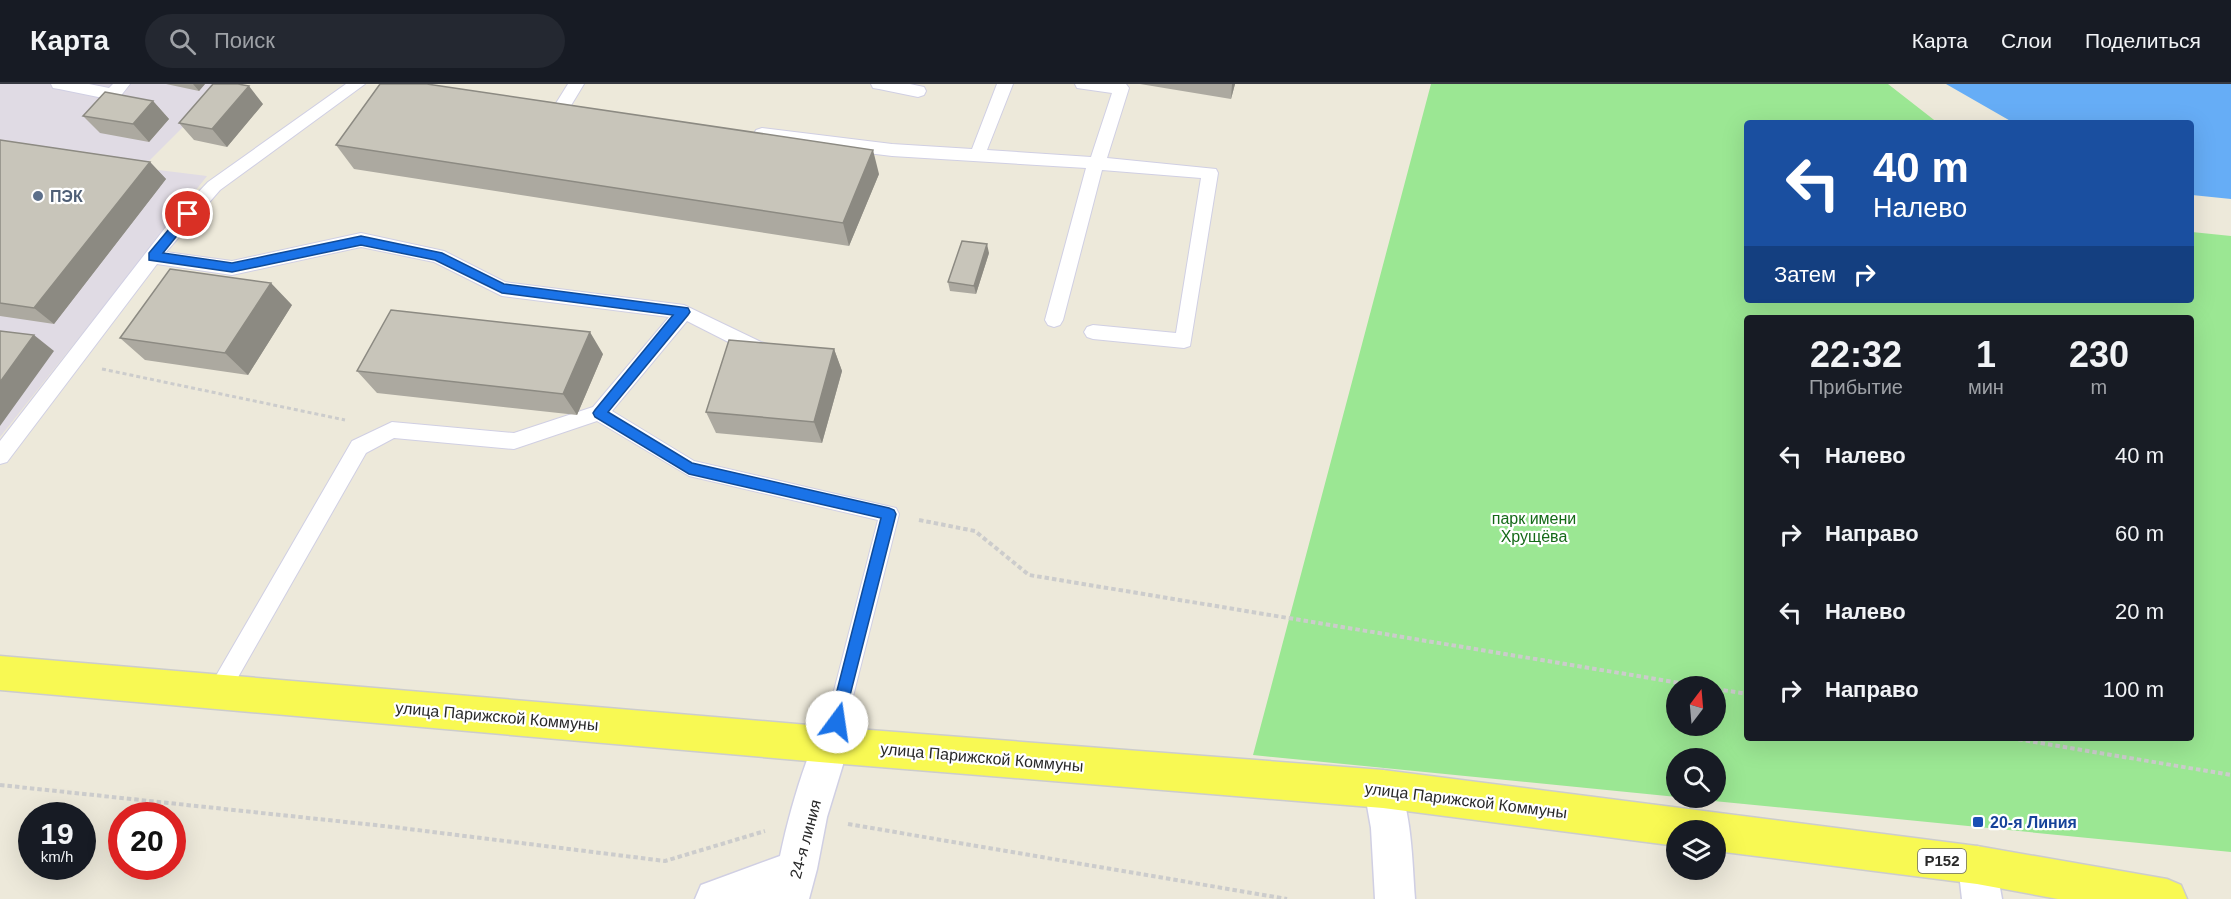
<!DOCTYPE html>
<html lang="ru">
<meta charset="utf-8">
<style>
:root{--surface:#171b24;--page:#242831;--text:#f1f3f6;--muted:#9ea1a6;--line:#363941}
body{margin:0;font-family:Arial,sans-serif;background:var(--page);color:var(--text);height:100vh;display:flex;flex-direction:column;font-size:22px;white-space:nowrap}
*{box-sizing:border-box;margin:0}
p{font-size:20px;color:var(--muted)}
.icon{flex:none;width:33px;height:33px;fill:none;stroke:currentColor;stroke-width:2;stroke-linecap:round;stroke-linejoin:round}
.map{position:relative;flex:1;overflow:hidden}
.drawer{position:absolute;left:1744px;top:231px;width:450px;height:426px;display:flex;flex-direction:column;background:var(--surface);border-radius:6px;box-shadow:0 6px 24px #0002}
.drawer>*{flex:none}
.hud{position:absolute;left:1744px;top:36px;width:450px;height:183px;border-radius:6px;box-shadow:0 6px 24px #0002;background:#1a4fa0;color:#fff;overflow:hidden}
.needle{width:39px;rotate:16deg}
.tools{position:absolute;left:1666px;top:592px;display:grid;gap:12px}
.tools a{display:grid;place-items:center;width:60px;height:60px;border-radius:50%;background:var(--surface);box-shadow:0 6px 24px #0002;font-size:30px}
.speed{position:absolute;left:18px;top:718px;display:flex;gap:12px;font-size:30px;font-weight:700;text-align:center}
.speed>*{display:grid;place-content:center;width:78px;height:78px;border-radius:50%;background:var(--surface);box-shadow:0 6px 24px #0002;line-height:1}
.speed small{font-size:15px;font-weight:400}
.speed .limit{border:9px solid #d22;background:#fff;color:#111}
.pin{position:absolute;display:grid;place-items:center;width:51px;height:51px;color:#fff;margin:-26px;border:3px solid #fff;border-radius:50%;box-shadow:0 2px 6px #0007}
.me{position:absolute;width:66px;margin:-33px;rotate:14deg;stroke-linejoin:round;filter:drop-shadow(0 0 4px #0008)}
.turn{display:flex;align-items:center;gap:21px;height:126px;padding:0 30px;font-size:27px}
.turn .icon{width:78px;height:78px;stroke-width:2.5}
.turn b{display:block;font-size:42px;line-height:51px}
.then{display:flex;align-items:center;height:57px;padding:0 30px;background:#0003;gap:12px;font-size:22px}
.eta{display:flex;justify-content:space-evenly;align-items:center;height:102px;text-align:center}
.eta b{font-size:36px;font-weight:600;line-height:42px}
ul{padding:0;list-style:none}
li{display:flex;align-items:center;gap:18px;height:78px;padding:0 30px}
li div{flex:1}
li b{display:block;font-size:22px}
li em{font-style:normal}
header{display:flex;align-items:center;gap:36px;box-sizing:border-box;height:84px;padding:0 30px;background:var(--surface);border-bottom:2px solid var(--line)}
header strong{font-size:28px}
nav{display:flex;gap:33px;margin-inline-start:auto;font-size:21px}
.search{width:420px;height:54px;background:var(--page);display:flex;align-items:center;gap:15px;box-sizing:border-box;padding:0 21px;border-radius:33px;color:var(--muted);font-size:22px}
.map>svg:first-child{display:block}
</style>
<header>
<strong>Карта</strong>
<div class="search"><svg class="icon" aria-label="search" viewBox="0 0 24 24"><circle cx="10" cy="10" r="6"/><path d="M15 15l6 6"/></svg>Поиск</div>
<nav><a>Карта</a><a>Слои</a><a>Поделиться</a></nav>
</header>
<div class="map">
<svg width="2231" height="815" viewBox="0 0 2231 815">
<rect width="100%" height="100%" fill="#ede9da"/>
<!-- industrial -->
<path fill="#e0dbe4" d="M0,0H226L142,84L207,92L0,353Z"/>
<!-- green -->
<path fill="#9be793" fill-rule="evenodd" d="M1431,0H1888L1938,39H1748V216H2192V148L2231,152V768L1683,714H1716V675H1677V713L1253,671ZM1748,234H2192V654H1748ZM1677,603H1716V642H1677Z"/>
<!-- water -->
<path fill="#66adf6" d="M1946,0H2231V115L2192,111V39H2014Z"/>
<g fill="none" stroke-linecap="round" stroke-linejoin="round">
<defs>
<path id="lane" d="M51,0H89L109,4L113,0H130L119,14L113,16L59,5L53,4Z
M346,0H365L220,106L166,168L232,177L361,149L444,167L505,198L684,221L761,258L771,261L774,266L771,271L765,273L752,270L687,237L612,327L694,377L896,424L899,430L839,668L831,672L823,668L820,661L878,436L689,392L597,337L514,365L394,354L366,369L225,616L217,619L209,616L206,609L352,357L392,338L514,349L593,323L669,233L502,212L434,178L361,163L232,191L157,180L7,378L0,380V357L169,139L208,98Z
M568,0H584L567,28H555L553,24Z
M871,0H910L924,3L926,7L924,11L918,13L879,5L873,4Z
M997,0H1013L987,66L1091,73L1112,9L1077,4L1075,0H1126L1129,4L1107,74L1216,85L1218,89L1190,262L1184,264L1093,255L1087,253L1084,248L1087,243L1093,241L1176,249L1201,94L1102,86L1063,236L1060,241L1054,243L1048,241L1045,236L1086,84L892,72L762,56L756,54L754,50L756,46L762,44L892,60L972,65Z"/>
<path id="street" d="M831,643L844,648L849,661L827,733L817,785L809,815H695L701,801L780,772C789,730 801,688 818,648Z
M1383,686L1396,692C1412,730 1412,774 1415,815H1375L1371,744L1364,705L1370,692Z
M1977,762L1991,767L1996,781L2002,815H1962L1958,781L1963,767Z"/>
<path id="primary" d="M0,572L831,643L1383,686L1977,762L2167,795L2181,801L2187,815H2058L1977,800L1716,767V747H1677V762L1383,724L831,679L0,606Z"/>
</defs>
<!-- lane casing -->
<use href="#lane" stroke="#d0cfe3" stroke-width="2"/>
<!-- street casing -->
<use href="#street" stroke="#d0cfe3" stroke-width="3"/>
<!-- primary casing -->
<use href="#primary" stroke="#ccc" stroke-width="3"/>
<!-- path-far1 -->
<path stroke="#ccc" stroke-width="3" stroke-dasharray="4 3" stroke-linecap="butt" d="M102,285L345,336"/>
<!-- path -->
<path stroke="#ccc" stroke-width="4" stroke-dasharray="4.5 3" stroke-linecap="butt" d="M919,436L975,447L1029,491L1704,603
M1716,605L1748,610
M2011,654L2231,691
M0,701L393,743L665,777L765,747
M848,740L1287,815"/>
<!-- lane -->
<use href="#lane" fill="#fff" fill-rule="evenodd"/>
<!-- street -->
<use href="#street" fill="#fff" fill-rule="evenodd"/>
<!-- primary -->
<use href="#primary" fill="#f8f953" fill-rule="evenodd"/>
</g>
<!-- wall -->
<path fill="#aca9a0" d="M166,0H205L199,7Z
M1140,0H1235L1231,15Z
M153,17L169,35L149,58L100,49L83,32Z
M263,20L227,63L194,56L179,39Z
M0,56L150,78L166,95L54,240L0,232Z
M336,61L879,90L849,162L354,85Z
M989,169L976,210L950,207L948,198Z
M292,221L248,291L145,276L120,254Z
M834,265L842,287L822,359L716,349L706,328Z
M603,270L577,331L377,309L357,287Z"/>
<!-- shaded-wall -->
<path fill="#8c8a82" d="M193,0H205L199,7Z
M1232,0H1235L1231,15Z
M249,2L263,20L227,63L212,45Z
M153,17L169,35L149,58L133,40Z
M873,66L879,90L849,162L843,139Z
M150,78L166,95L54,240L34,224Z
M987,160L989,169L976,210L974,202Z
M271,199L292,221L248,291L225,269Z
M590,248L603,270L577,331L563,310Z
M34,251L54,267L0,342V298Z
M834,265L842,287L822,359L814,338Z"/>
<!-- building -->
<path fill="#c8c5ba" stroke="#8c8a82" stroke-width="1.5" d="M213,0H238L249,2L212,45L179,39Z
M380,0H427L873,66L843,139L336,61Z
M105,8L153,17L133,40L83,32Z
M0,56L150,78L34,224L0,219Z
M962,157L987,160L974,202L948,198Z
M170,185L271,199L225,269L120,254Z
M391,226L590,248L563,310L357,287Z
M0,247L34,251L0,298Z
M729,256L834,265L814,338L706,328Z"/>
<!-- route -->
<path fill="#1a73e8" stroke="#114b97" stroke-width="1.5" d="M188,125L192,127V133L163,169L232,179L361,152L442,169L504,200L688,224L690,228L688,231L608,328L692,379L889,424L894,426L896,430L842,643L837,645L831,643L829,638L881,434L689,390L595,333L593,329L595,326L673,231L502,209L435,176L361,161L232,188L149,176V169L184,127Z"/>
<!-- markers -->
<circle fill="#5c6f8a" stroke="#fff" stroke-width="2" cx="38" cy="112" r="6"/>
<rect fill="#1a4fb4" stroke="#fff" stroke-width="2" x="1972" y="732" width="12" height="12" rx="3"/>
<g text-anchor="middle" stroke-width="4.5" stroke-linejoin="round" paint-order="stroke">
<!-- shield labels -->
<rect fill="#fff" stroke="#696969" stroke-width="1.5" x="1918" y="765" width="48" height="24" rx="4.5"/>
<g font-size="15" font-weight="bold" fill="#292929">
<text x="1942" y="782">Р152</text>
</g>
<!-- service labels -->
<g font-size="16" font-weight="bold" fill="#4e5e75" stroke="#fff" text-anchor="start">
<text x="50" y="118">ПЭК</text>
</g>
<!-- park labels -->
<g font-size="16" fill="#156a18" stroke="#fff">
<text x="1534" y="440">парк имени<tspan x="1534" dy="18">Хрущёва</tspan></text>
</g>
<!-- street labels -->
<g font-size="16" fill="#292929" stroke="#fff">
<text transform="translate(497 632) rotate(5)" y="6">улица Парижской Коммуны</text>
<text transform="translate(982 673) rotate(5)" y="6">улица Парижской Коммуны</text>
<text transform="translate(1466 716) rotate(7)" y="6">улица Парижской Коммуны</text>
<text transform="translate(805 755) rotate(-75)" y="6">24-я линия</text>
</g>
<!-- transit labels -->
<g font-size="16" font-weight="bold" fill="#164399" stroke="#fff" text-anchor="start">
<text x="1990" y="744">20-я Линия</text>
</g>
</g>
</svg>
<div class="tools">
<a><svg class="needle" viewBox="-14 -14 28 28"><path d="M0-13l5 13h-10z" fill="#e53935"/><path d="M0 13l5-13h-10z" fill="#9ea1a6"/></svg></a>
<a><svg class="icon" aria-label="search" viewBox="0 0 24 24"><circle cx="10" cy="10" r="6"/><path d="M15 15l6 6"/></svg></a>
<a><svg class="icon" aria-label="layers" viewBox="0 0 24 24"><path d="M12 4l9 5-9 5-9-5zM3 14l9 5 9-5"/></svg></a>
</div>
<div class="speed"><div>19<small>km/h</small></div><div class="limit">20</div></div>
<div class="pin" style="left:188px;top:130px;background:#d93025"><svg class="icon" aria-label="arrive" viewBox="0 0 24 24"><path d="M6 21V4h12l-3 4 3 4H6"/></svg></div>
<svg class="me" style="left:837px;top:638px" viewBox="-20 -20 40 40"><circle r="19" fill="#fff"/><path d="M0-13L10 11 0 6-10 11z" fill="#1a73e8"/></svg>
<div class="hud">
<div class="turn"><svg class="icon" aria-label="left" viewBox="0 0 24 24"><path d="M17 20v-9H6M10 6l-5 5 5 5"/></svg><div><b>40 m</b>Налево</div></div>
<div class="then">Затем<svg class="icon" aria-label="right" viewBox="0 0 24 24"><path d="M7 20v-9h11M14 6l5 5-5 5"/></svg></div>
</div>
<section class="drawer">
<div class="eta">
<div><b>22:32</b><p>Прибытие</p></div>
<div><b>1</b><p>мин</p></div>
<div><b>230</b><p>m</p></div>
</div>
<ul>
<li><svg class="icon" aria-label="left" viewBox="0 0 24 24"><path d="M17 20v-9H6M10 6l-5 5 5 5"/></svg><div><b>Налево</b></div><em>40 m</em></li>
<li><svg class="icon" aria-label="right" viewBox="0 0 24 24"><path d="M7 20v-9h11M14 6l5 5-5 5"/></svg><div><b>Направо</b></div><em>60 m</em></li>
<li><svg class="icon" aria-label="left" viewBox="0 0 24 24"><path d="M17 20v-9H6M10 6l-5 5 5 5"/></svg><div><b>Налево</b></div><em>20 m</em></li>
<li><svg class="icon" aria-label="right" viewBox="0 0 24 24"><path d="M7 20v-9h11M14 6l5 5-5 5"/></svg><div><b>Направо</b></div><em>100 m</em></li>
</ul>
</section>
</div>
